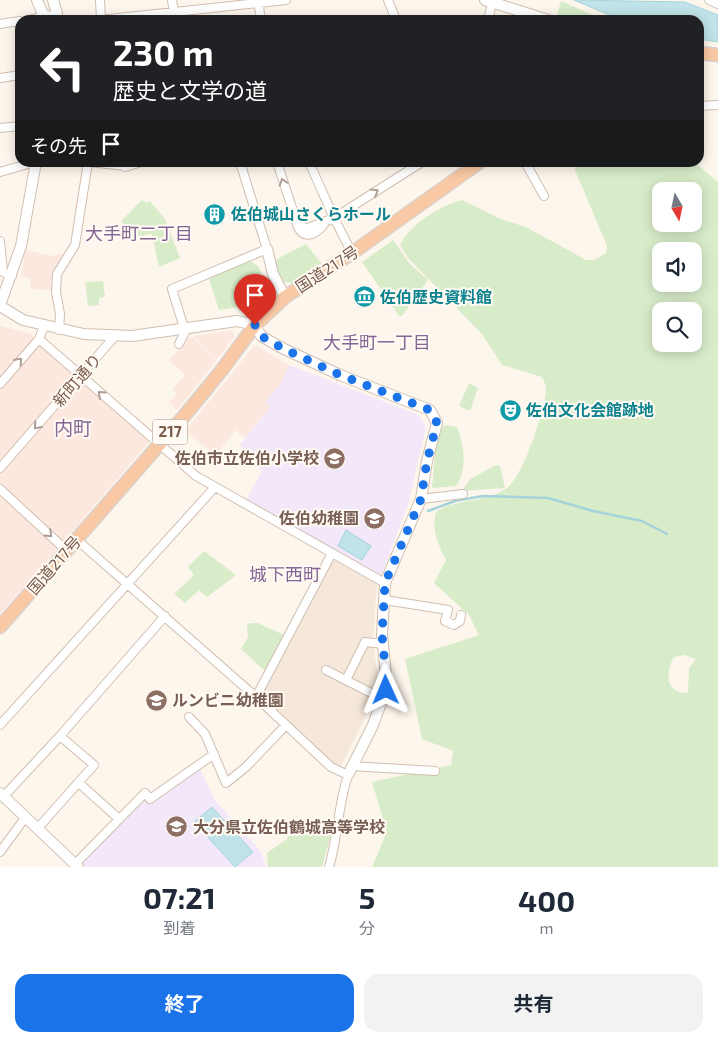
<!DOCTYPE html>
<html lang="ja">
<meta charset="utf-8">
<style>
:root{--surface:#fff;--page:#f2f2f3;--text:#1f2937;--muted:#747a83;--accent:#1a73e8}
body{margin:0;font-family:"Exo 2","Noto Sans JP",sans-serif;background:var(--page);color:var(--text);height:100vh;display:flex;flex-direction:column;font-size:19px;white-space:nowrap}
*{box-sizing:border-box;margin:0}
p{font-size:16px;color:var(--muted)}
.icon{flex:none;width:28px;height:28px;fill:none;stroke:currentColor;stroke-width:2;stroke-linecap:round;stroke-linejoin:round}
.map{position:relative;height:867px;overflow:hidden}
.details{display:flex;flex-direction:column;background:var(--surface);flex:1}
.details>*{flex:none}
.hud{position:absolute;left:15px;top:15px;width:689px;height:152px;border-radius:15px;box-shadow:0 2px 12px #0003;background:#202124;color:#fff;overflow:hidden}
.needle{width:32px;rotate:171deg}
.buttons{position:absolute;left:652px;top:182px;display:grid;gap:10px}
.buttons a{display:grid;place-items:center;width:50px;height:50px;border-radius:10px;background:var(--surface);box-shadow:0 2px 12px #0003;font-size:25px}
.pin{position:absolute;display:grid;place-items:center;width:42px;height:42px;color:#fff;margin:-51px -21px;border-radius:50% 50% 50% 0;rotate:-45deg;box-shadow:0 0 5px #0007}
.pin .icon{rotate:45deg}
.me{position:absolute;width:55px;margin:-28px;rotate:359deg;stroke-linejoin:round;filter:drop-shadow(0 0 4px #0008)}
.turn{display:flex;align-items:center;gap:18px;height:105px;padding:0 15px;font-size:22px}
.turn .icon{width:65px;height:65px;stroke-width:2.5}
.turn b{display:block;font-size:35px;line-height:42px}
.then{display:flex;align-items:center;height:48px;padding:0 15px;background:#0003;gap:10px;font-size:19px}
.eta{display:flex;justify-content:space-evenly;align-items:center;height:85px;text-align:center}
.eta b{font-size:30px;font-weight:700;line-height:35px}
.cta{display:flex;gap:10px;margin-top:auto;padding:10px 15px}
.cta a{flex:1;height:58px;border-radius:15px;background:var(--accent);color:#fff;font-size:20px;font-weight:700;line-height:58px;text-align:center}
.cta a+a{background:var(--page);color:var(--text)}
.map>svg:first-child{display:block}
</style>
<div class="map">
<svg width="718" height="867" viewBox="0 0 718 867">
<rect width="100%" height="100%" fill="#fdf6ec"/>
<!-- residential -->
<path fill="#f5e8da" d="M332,559L377,584L373,640L378,681L377,694L341,766L329,762L259,697Z"/>
<!-- commercial -->
<path fill="#fde8e0" d="M25,250L51,256L65,253L53,270L51,290L31,289L30,278L21,277Z
M0,326L32,334L35,340L0,380Z
M232,330L235,337L217,359L194,336Z
M193,337L217,360L177,410L169,402L177,394L173,389L185,375L169,360L189,338Z
M39,340L79,376L0,466V385Z
M257,346L289,365L282,382L267,401L270,407L245,438L236,430L218,452L213,448L210,451L185,431L253,347Z
M81,378L151,440L62,543L0,487V470Z
M0,491L60,546L0,614Z"/>
<!-- education -->
<path fill="#f3e8fa" d="M289,365L419,415L426,427L408,505L382,574L377,575L246,500L262,471L240,445L270,407L266,401L282,382Z
M199,766L214,799L261,852L266,867H80L77,864L145,798Z"/>
<!-- green -->
<path fill="#d8ecc9" fill-rule="evenodd" d="M561,1L604,20H574L557,15Z
M575,163H695L718,182V867H372L387,832L372,782L451,765L453,751L422,739L405,659L479,635L469,615L434,583L446,560C438,544 431,530 436,512C458,497 487,504 508,487C523,476 546,408 546,388C546,384 543,380 542,377L502,365L482,334L408,258L400,245C410,224 440,206 462,200L501,219L526,227L586,260H594L606,253L607,246L575,170ZM661,191H694V224H661ZM661,251H694V284H661ZM661,311H694V344H661ZM684,655L696,659L689,668L688,692L686,693C664,692 666,671 674,657Z
M142,200L146,203L150,201L165,219L180,258L159,267L152,234L133,237L121,221Z
M393,240L410,264L428,280L402,316H399L362,262Z
M306,244L322,264L293,283L283,282L273,261Z
M251,261L259,267L266,290L249,305L219,310L208,276Z
M103,281L105,297L99,298V305L88,306L85,282Z
M469,383L478,388L470,411L459,406Z
M446,425L457,427C464,446 468,469 456,486L432,488L435,453L442,427Z
M496,465L500,466L505,488L462,491L470,479Z
M204,551L236,575L207,597L199,590L185,603L174,594L194,575L188,567Z
M250,623H258L284,635L265,671L241,649L248,637L247,626Z
M295,820L332,831L322,867H268L267,853L287,839Z"/>
<!-- water -->
<path fill="#bfe3e8" stroke="#a5d3da" d="M574,0L685,2L718,15V42L699,39V20H621Z
M346,530L371,546L362,560L338,546Z
M212,807L253,852L235,867L194,822Z"/>
<g fill="none" stroke-linecap="round" stroke-linejoin="round">
<!-- stream -->
<path stroke="#a5d3da" stroke-width="2.5" d="M428,511L455,501L483,496L548,498L593,511L642,521L667,534"/>
<defs>
<path id="minor" d="M100,0L101,20
M172,0L174,12
M258,0L261,20
M388,0L396,20
M709,0L718,4
M29,20L57,14
M100,20L286,0
M488,20L492,3
M0,24L20,21
M0,78L20,75
M699,106L718,105
M0,128L20,126
M90,162L125,166
M277,162L295,217L305,229L334,218L422,162
M309,162L334,218L352,253
M462,162L468,171
M525,162L544,196
M0,172L35,162
M295,217C299,239 312,240 325,223
M0,241L3,272L12,276
M184,328L172,289L267,249L240,162
M59,330L60,314L56,292L57,274L75,245L88,162
M39,339L196,476L385,583
M179,344L187,328
M0,384L39,339L44,326
M0,468L115,336
M0,489L67,551
M421,499L463,494
M76,539L256,697L331,767L348,775C338,805 338,837 329,867
M385,600L448,610L445,621L454,625L460,621L461,615
M326,670L383,699
M346,680L365,642L383,644
M256,697L332,553
M189,717L205,734L226,783L246,767L286,725
M0,725L215,487
M351,766L435,771
M79,783L119,819
M4,796L60,736L165,616
M38,828L94,765L60,736
M0,852L25,818
M75,864L145,793L150,799L214,754"/>
<path id="tertiary" d="M37,0L42,12L48,20
M53,0L57,14L56,20
M485,0L548,20
M125,166L138,162
M267,249L273,274L285,297
M0,305L21,246L36,162
M0,306L23,320L84,334L132,336L237,321L255,325L261,336L282,348L340,375L430,410L437,423L427,461L421,499L385,583L382,635L386,675V689L373,725L348,775
M0,793L78,867"/>
<path id="trunk" d="M699,53L718,55
M0,627L185,415L221,371L255,325L285,297L352,253L480,162"/>
</defs>
<!-- minor casing -->
<use href="#minor" stroke="#d1beb0" stroke-width="10"/>
<!-- tertiary casing -->
<use href="#tertiary" stroke="#d1beb0" stroke-width="12"/>
<!-- trunk casing -->
<use href="#trunk" stroke="#dad1cd" stroke-width="15"/>
<!-- minor -->
<use href="#minor" stroke="#fff" stroke-width="8"/>
<!-- tertiary -->
<use href="#tertiary" stroke="#fff" stroke-width="10"/>
<!-- trunk -->
<use href="#trunk" stroke="#f9c8a4" stroke-width="12"/>
</g>
<!-- one-way arrows -->
<defs><path id="oneway-chevron" d="M-2-3.5L2.5 0L-2 3.5" fill="none" stroke-width="1.6" stroke-linecap="round" stroke-linejoin="round" transform="scale(1.25)"/></defs>
<g stroke="#af9d94">
<use href="#oneway-chevron" transform="translate(283 182) rotate(-108)"/>
<use href="#oneway-chevron" transform="translate(375 192) rotate(-32)"/>
<use href="#oneway-chevron" transform="translate(19 361) rotate(-49)"/>
<use href="#oneway-chevron" transform="translate(101 394) rotate(-138)"/>
<use href="#oneway-chevron" transform="translate(37 426) rotate(131)"/>
<use href="#oneway-chevron" transform="translate(49 534) rotate(43)"/>
</g>
<g fill="none" stroke-linecap="round" stroke-linejoin="round">
<!-- route -->
<path stroke="#1a73e8" stroke-width="9" stroke-dasharray="0 16.2" d="M255,325L261,336L282,348L340,375L430,410L437,423L427,461L421,499L385,583L382,635L386,676V690"/>
</g>
<!-- icons -->
<defs>
<symbol id="building-disc" viewBox="-11 -11 22 22"><circle r="9.5" fill="#0f9aa8" stroke="#fffaf3"/><path d="M-4-6H4V6H1V3H-1V6H-4ZM-2.5-4.3h1.7v1.8h-1.7ZM.8-4.3h1.7v1.8H.8ZM-2.5-1h1.7V.8h-1.7ZM.8-1h1.7V.8H.8Z" fill="#fff"/></symbol>
<symbol id="museum-disc" viewBox="-11 -11 22 22"><circle r="9.5" fill="#0f9aa8" stroke="#fffaf3"/><path d="M0-6L6-3V-2H-6V-3ZM-5-1h2V3h-2ZM-1-1h2V3h-2ZM3-1h2V3H3ZM-6 4H6V6H-6Z" fill="#fff"/></symbol>
<symbol id="theatre-disc" viewBox="-11 -11 22 22"><circle r="9.5" fill="#0f9aa8" stroke="#fffaf3"/><path d="M-5-5.5Q0-4 5-5.5V0Q5 5 0 6Q-5 5-5 0ZM-3.3-2.5H-1v1.5H-3.3ZM1-2.5H3.3v1.5H1ZM-2.8 1Q0 5.5 2.8 1Z" fill="#fff"/></symbol>
<symbol id="school-disc" viewBox="-11 -11 22 22"><circle r="9.5" fill="#8d6e63" stroke="#fffaf3"/><path d="M0-5L7-2L0 1L-7-2ZM-4 1L0 2.5L4 1V4Q0 6-4 4Z" fill="#fff"/></symbol>
</defs>
<g fill-rule="evenodd">
<use href="#building-disc" x="202" y="202" width="25" height="25"/>
<use href="#museum-disc" x="352" y="284" width="25" height="25"/>
<use href="#theatre-disc" x="498" y="398" width="25" height="25"/>
<use href="#school-disc" x="322" y="446" width="25" height="25"/>
<use href="#school-disc" x="362" y="506" width="25" height="25"/>
<use href="#school-disc" x="144" y="688" width="25" height="25"/>
<use href="#school-disc" x="164" y="814" width="25" height="25"/>
</g>
<g text-anchor="middle" stroke-width="4" stroke-linejoin="round" paint-order="stroke">
<!-- shield labels -->
<rect fill="#fffaf3" stroke="#a28b7f" stroke-width="1" x="152.5" y="419.5" width="35" height="25" rx="4"/>
<g font-size="15" font-weight="bold" fill="#7a5c4d">
<text x="170" y="437">217</text>
</g>
<!-- culture labels -->
<g font-size="16" font-weight="bold" fill="#0d838f" stroke="#fffaf3" text-anchor="start">
<text x="231" y="220">佐伯城山さくらホール</text>
<text x="380" y="303">佐伯歴史資料館</text>
<text x="526" y="416">佐伯文化会館跡地</text>
</g>
<!-- street labels -->
<g font-size="16" fill="#7a5c4d" stroke="#fffaf3">
<text transform="translate(327 269) rotate(-33)" y="6">国道217号</text>
<text transform="translate(77 380) rotate(-49)" y="6">新町通り</text>
<text transform="translate(54 565) rotate(-49)" y="6">国道217号</text>
</g>
<!-- education labels -->
<g font-size="16" font-weight="bold" fill="#785e54" stroke="#fffaf3" text-anchor="end">
<text x="319" y="464">佐伯市立佐伯小学校</text>
<text x="359" y="524">佐伯幼稚園</text>
<text x="172" y="706" text-anchor="start">ルンビニ幼稚園</text>
<text x="193" y="833" text-anchor="start">大分県立佐伯鶴城高等学校</text>
</g>
<!-- neighbourhood labels -->
<g font-size="18" fill="#846695" stroke="#fffaf3">
<text x="139" y="240">大手町二丁目</text>
<text x="377" y="349">大手町一丁目</text>
<text x="285" y="581">城下西町</text>
</g>
<!-- quarter labels -->
<g font-size="19" fill="#846695" stroke="#fffaf3">
<text x="73" y="435">内町</text>
</g>
</g>
</svg>
<div class="buttons">
<a><svg class="needle" viewBox="-14 -14 28 28"><path d="M0-13l5 13h-10z" fill="#e53935"/><path d="M0 13l5-13h-10z" fill="#747a83"/></svg></a>
<a><svg class="icon" aria-label="sound" viewBox="0 0 24 24"><path d="M4 9h4l5-4v14l-5-4H4zM17 9q2 3 0 6"/></svg></a>
<a><svg class="icon" aria-label="search" viewBox="0 0 24 24"><circle cx="10" cy="10" r="6"/><path d="M15 15l6 6"/></svg></a>
</div>
<div class="pin" style="left:255px;top:325px;background:#d93025"><svg class="icon" aria-label="arrive" viewBox="0 0 24 24"><path d="M6 21V4h12l-3 4 3 4H6"/></svg></div>
<svg class="me" style="left:386px;top:690px" viewBox="-20 -20 40 40"><path d="M0-17L14 15 0 8-14 15z" fill="#1a73e8" stroke="#fff" stroke-width="4"/></svg>
<div class="hud">
<div class="turn"><svg class="icon" aria-label="left" viewBox="0 0 24 24"><path d="M17 20v-9H6M10 6l-5 5 5 5"/></svg><div><b>230 m</b>歴史と文学の道</div></div>
<div class="then">その先<svg class="icon" aria-label="arrive" viewBox="0 0 24 24"><path d="M6 21V4h12l-3 4 3 4H6"/></svg></div>
</div>
</div>
<section class="details">
<div class="eta">
<div><b>07:21</b><p>到着</p></div>
<div><b>5</b><p>分</p></div>
<div><b>400</b><p>m</p></div>
</div>
<div class="cta"><a>終了</a><a>共有</a></div>
</section>
